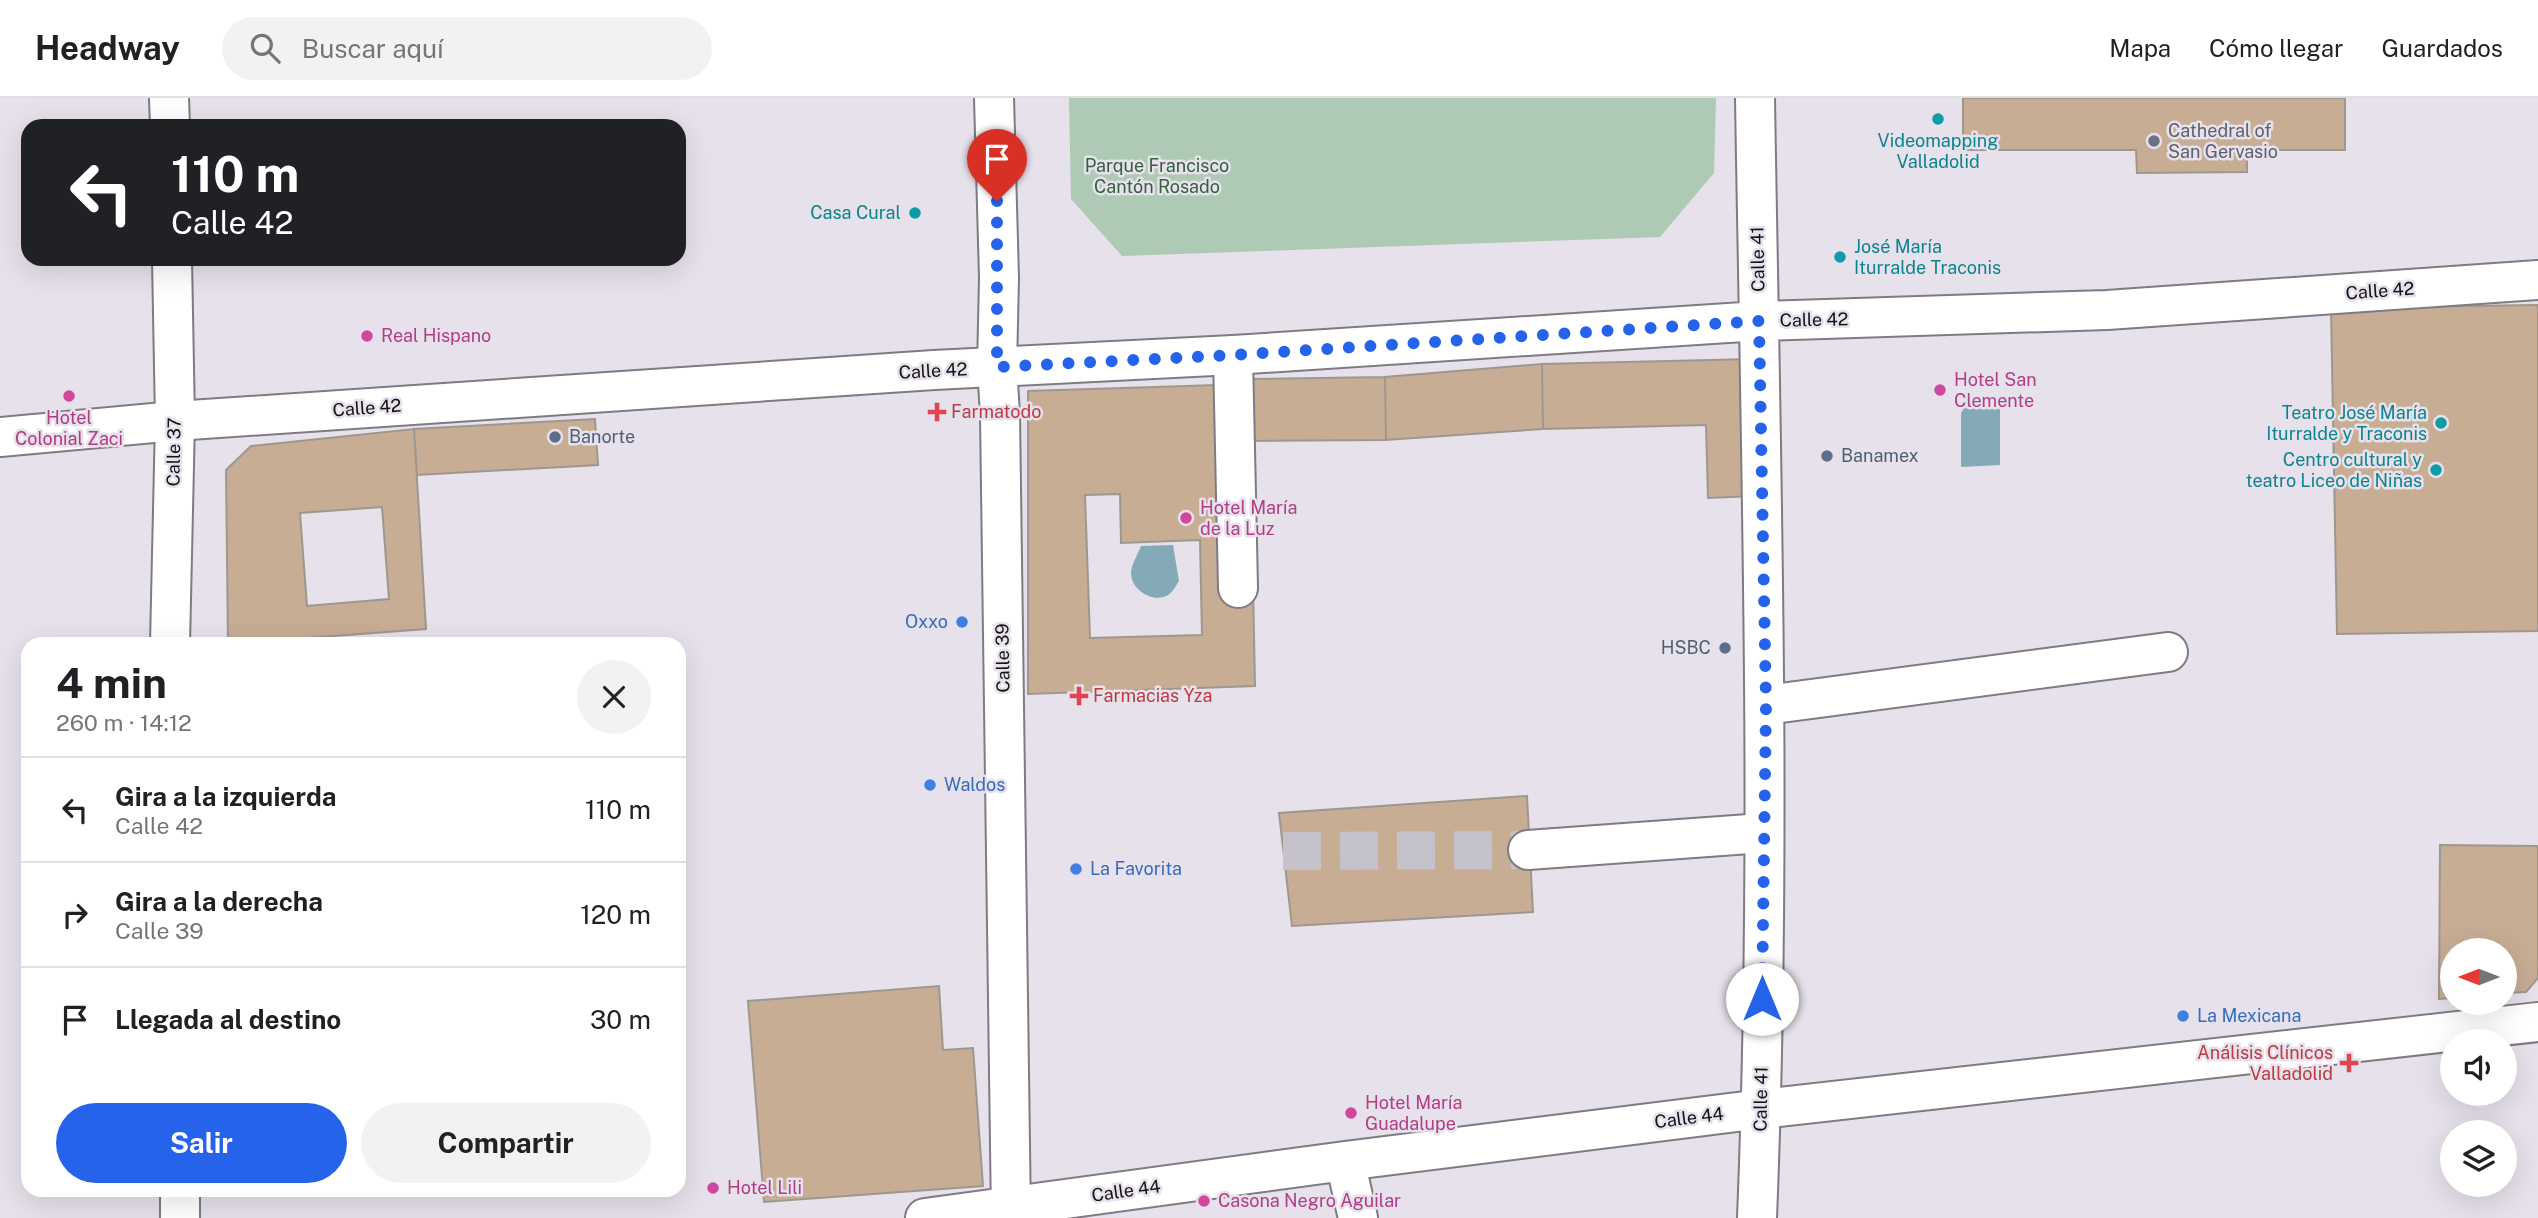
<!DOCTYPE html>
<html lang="es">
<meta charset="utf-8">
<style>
:root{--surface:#fff;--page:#f2f2f2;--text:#202124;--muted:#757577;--line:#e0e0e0;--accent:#2563eb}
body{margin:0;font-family:"Public Sans",sans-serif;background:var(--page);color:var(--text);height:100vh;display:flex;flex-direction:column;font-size:26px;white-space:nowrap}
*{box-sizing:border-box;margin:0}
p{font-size:23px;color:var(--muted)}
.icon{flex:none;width:38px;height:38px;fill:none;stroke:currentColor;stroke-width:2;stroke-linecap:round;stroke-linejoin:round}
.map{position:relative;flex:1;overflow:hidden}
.side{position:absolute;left:21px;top:539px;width:665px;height:560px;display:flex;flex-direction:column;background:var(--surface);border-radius:21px;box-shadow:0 7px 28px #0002}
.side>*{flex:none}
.guide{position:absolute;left:21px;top:21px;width:665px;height:147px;border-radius:21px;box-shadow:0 7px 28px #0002;background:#202124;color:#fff;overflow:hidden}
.needle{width:46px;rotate:270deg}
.tools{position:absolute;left:2440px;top:840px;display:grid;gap:14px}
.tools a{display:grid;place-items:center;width:77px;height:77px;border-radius:50%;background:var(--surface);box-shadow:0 7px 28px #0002;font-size:35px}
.pin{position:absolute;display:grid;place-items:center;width:60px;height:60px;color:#fff;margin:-72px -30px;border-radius:50% 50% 50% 0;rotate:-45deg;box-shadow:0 0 7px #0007}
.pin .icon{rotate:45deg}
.me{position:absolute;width:77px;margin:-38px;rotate:0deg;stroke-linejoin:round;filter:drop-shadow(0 0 5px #0008)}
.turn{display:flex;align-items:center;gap:24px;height:147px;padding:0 35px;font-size:32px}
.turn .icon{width:91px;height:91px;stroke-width:2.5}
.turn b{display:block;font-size:49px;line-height:60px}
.round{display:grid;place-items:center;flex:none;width:74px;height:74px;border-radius:37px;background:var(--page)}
.summary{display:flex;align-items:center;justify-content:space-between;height:119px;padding:0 35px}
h1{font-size:42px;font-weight:700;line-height:52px}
.button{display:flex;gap:14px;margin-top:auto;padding:14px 35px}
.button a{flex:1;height:80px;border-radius:42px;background:var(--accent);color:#fff;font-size:28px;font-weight:700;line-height:80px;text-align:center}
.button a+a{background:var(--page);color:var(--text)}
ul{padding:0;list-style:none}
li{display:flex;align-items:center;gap:21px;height:105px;padding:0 35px;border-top:2px solid var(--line)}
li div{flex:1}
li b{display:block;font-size:26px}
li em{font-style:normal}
header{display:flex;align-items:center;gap:42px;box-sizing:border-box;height:98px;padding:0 35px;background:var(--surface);border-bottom:2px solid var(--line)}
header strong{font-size:33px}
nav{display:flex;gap:38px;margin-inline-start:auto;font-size:24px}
.search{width:490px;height:63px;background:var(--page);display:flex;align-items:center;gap:18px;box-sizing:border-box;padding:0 24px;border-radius:38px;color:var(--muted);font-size:26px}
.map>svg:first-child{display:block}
</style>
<header>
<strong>Headway</strong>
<div class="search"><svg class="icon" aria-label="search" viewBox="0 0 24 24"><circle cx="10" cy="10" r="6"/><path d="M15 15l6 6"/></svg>Buscar aquí</div>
<nav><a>Mapa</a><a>Cómo llegar</a><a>Guardados</a></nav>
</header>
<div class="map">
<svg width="2538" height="1120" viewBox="0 0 2538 1120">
<rect width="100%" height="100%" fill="#e6e1eb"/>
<!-- green -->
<path fill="#aec9b4" d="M1069,0H1716L1714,75L1660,139L1122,158L1071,101Z"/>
<!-- water -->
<path fill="#84aab7" d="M1987,299L2000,312V367L1961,369V315L1968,304Z
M1173,447L1179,483C1175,489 1171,498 1163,499C1150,503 1131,491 1131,475C1131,467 1138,456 1141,448Z"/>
<!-- building -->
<path fill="#c8ad95" stroke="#9e9790" stroke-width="2" fill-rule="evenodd" d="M1963,0H2345V52H2247V74L2137,75L2136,52H1963Z
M2538,207V533L2337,536L2331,210Z
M1752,261L1756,398L1708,400L1706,327L1543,331L1542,266Z
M1542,266L1543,331L1386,342L1385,279Z
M1385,279L1386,342L1249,343L1248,281Z
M1249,286L1255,588L1028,596V293ZM1120,396L1121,445L1200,442L1202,537L1090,540L1085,397Z
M595,321L598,367L417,377L414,331Z
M414,331L426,531L228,546L226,372L251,348ZM382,409L389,501L307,508L300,415Z
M1527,698L1533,814L1292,828L1279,715Z
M2440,747L2538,748V880L2526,894L2504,895V852H2452V900L2439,901Z
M939,888L943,952L973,950L983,1088L764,1104L748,903Z"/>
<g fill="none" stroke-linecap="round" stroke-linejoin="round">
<!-- minor-tunnel -->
<path stroke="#c6c2cb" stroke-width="38" stroke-dasharray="38 19" stroke-linecap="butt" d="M1283,753L1528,752"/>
<defs>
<path id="minor" d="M169,0L170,28
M1233,257L1238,490
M170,546L175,323L172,161
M1766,607L2168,554
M1528,752L1763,735
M1345,1063L1358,1120
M180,1092V1120
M925,1120L1345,1063L1761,1011L2538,924"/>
<path id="major" d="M994,0L999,180L997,269L1000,316L1011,1120
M1755,0C1761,373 1772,747 1757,1120
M0,339L175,323L934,272L1233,257L1759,223L2107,212L2538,182"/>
</defs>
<!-- minor casing -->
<use href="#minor" stroke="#7f7a83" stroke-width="42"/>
<!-- major casing -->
<use href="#major" stroke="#7f7a83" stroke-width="42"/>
<!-- minor -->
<use href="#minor" stroke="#fff" stroke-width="38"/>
<!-- major -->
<use href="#major" stroke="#fff" stroke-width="38"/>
</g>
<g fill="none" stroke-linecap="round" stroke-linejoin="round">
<!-- route -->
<path stroke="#2563eb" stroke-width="12" stroke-dasharray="0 21.6" d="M997,103V269L1233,257L1759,223L1766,607L1762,901"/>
</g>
<!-- markers -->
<g fill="#0f9aa8" stroke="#e6e1eb" stroke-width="2.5">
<circle cx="1938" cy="21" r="7"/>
<circle cx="915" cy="115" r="7"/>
<circle cx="1840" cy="159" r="7"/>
<circle cx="2441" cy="325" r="7"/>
<circle cx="2436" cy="372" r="7"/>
</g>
<circle fill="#6b7280" stroke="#e6e1eb" stroke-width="2.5" cx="2154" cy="43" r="7"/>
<g fill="#d1479c" stroke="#e6e1eb" stroke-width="2.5">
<circle cx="367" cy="238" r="7"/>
<circle cx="1940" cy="292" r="7"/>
<circle cx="69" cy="298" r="7"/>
<circle cx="1186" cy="420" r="7"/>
<circle cx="1351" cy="1015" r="7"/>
<circle cx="713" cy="1090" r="7"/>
<circle cx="1204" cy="1103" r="7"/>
</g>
<g fill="#e0444e" stroke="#e6e1eb" stroke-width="2.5">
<path d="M933.5 303.5h7v7h7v7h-7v7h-7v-7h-7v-7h7z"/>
<path d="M1075.5 587.5h7v7h7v7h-7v7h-7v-7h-7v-7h7z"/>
<path d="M2345.5 954.5h7v7h7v7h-7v7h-7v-7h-7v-7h7z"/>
</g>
<g fill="#5c6f8a" stroke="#e6e1eb" stroke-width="2.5">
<circle cx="555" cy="339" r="7"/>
<circle cx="1827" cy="358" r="7"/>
<circle cx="1725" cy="550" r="7"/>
</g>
<g fill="#3f7fe0" stroke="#e6e1eb" stroke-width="2.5">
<circle cx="962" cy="524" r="7"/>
<circle cx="930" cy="687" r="7"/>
<circle cx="1076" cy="771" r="7"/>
<circle cx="2183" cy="918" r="7"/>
</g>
<g text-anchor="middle" stroke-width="5" stroke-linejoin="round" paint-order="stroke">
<!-- worship labels -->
<g font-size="18" fill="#5b616d" stroke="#e6e1eb" text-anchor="start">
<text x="2168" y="39">Cathedral of<tspan x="2168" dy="21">San Gervasio</tspan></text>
</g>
<!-- culture labels -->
<g font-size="18" fill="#0d838f" stroke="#e6e1eb" text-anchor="end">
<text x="1938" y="49" text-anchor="middle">Videomapping<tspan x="1938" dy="21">Valladolid</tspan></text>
<text x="901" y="121">Casa Cural</text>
<text x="1854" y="155" text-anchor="start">José María<tspan x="1854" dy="21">Iturralde Traconis</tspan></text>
<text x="2427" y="321">Teatro José María<tspan x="2427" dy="21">Iturralde y Traconis</tspan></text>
<text x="2422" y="368">Centro cultural y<tspan x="2422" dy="21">teatro Liceo de Niñas</tspan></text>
</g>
<!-- park labels -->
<g font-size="18" fill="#316140" stroke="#e6e1eb">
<text x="1157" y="74">Parque Francisco<tspan x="1157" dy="21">Cantón Rosado</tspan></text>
</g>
<!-- street labels -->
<g font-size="18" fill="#131215" stroke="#e6e1eb">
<text transform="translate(1758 161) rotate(-91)" y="6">Calle 41</text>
<text transform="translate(2380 193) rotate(-4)" y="6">Calle 42</text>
<text transform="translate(1814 222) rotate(-1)" y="6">Calle 42</text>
<text transform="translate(933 273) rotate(-3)" y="6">Calle 42</text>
<text transform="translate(367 310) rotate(-4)" y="6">Calle 42</text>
<text transform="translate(174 354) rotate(-89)" y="6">Calle 37</text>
<text transform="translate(1003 560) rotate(-91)" y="6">Calle 39</text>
<text transform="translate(1761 1001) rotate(-89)" y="6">Calle 41</text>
<text transform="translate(1689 1020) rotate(-7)" y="6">Calle 44</text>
<text transform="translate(1126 1093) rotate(-8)" y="6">Calle 44</text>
</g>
<!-- hotel labels -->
<g font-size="18" fill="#b23c85" stroke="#e6e1eb" text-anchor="start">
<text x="381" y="244">Real Hispano</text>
<text x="1954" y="288">Hotel San<tspan x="1954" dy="21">Clemente</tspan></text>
<text x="69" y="326" text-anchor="middle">Hotel<tspan x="69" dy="21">Colonial Zaci</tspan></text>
<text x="1200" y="416">Hotel María<tspan x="1200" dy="21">de la Luz</tspan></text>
<text x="1365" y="1011">Hotel María<tspan x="1365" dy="21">Guadalupe</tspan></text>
<text x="727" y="1096">Hotel Lili</text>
<text x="1218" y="1109">Casona Negro Aguilar</text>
</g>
<!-- health labels -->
<g font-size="18" fill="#be3a42" stroke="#e6e1eb" text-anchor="start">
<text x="951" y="320">Farmatodo</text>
<text x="1093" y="604">Farmacias Yza</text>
<text x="2333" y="961" text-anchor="end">Análisis Clínicos<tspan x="2333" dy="21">Valladolid</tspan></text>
</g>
<!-- service labels -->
<g font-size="18" fill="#4e5e75" stroke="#e6e1eb" text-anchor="start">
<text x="569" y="345">Banorte</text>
<text x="1841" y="364">Banamex</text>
<text x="1711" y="556" text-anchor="end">HSBC</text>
</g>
<!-- shop labels -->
<g font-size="18" fill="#366cbe" stroke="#e6e1eb" text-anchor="start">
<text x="948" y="530" text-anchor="end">Oxxo</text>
<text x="944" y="693">Waldos</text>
<text x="1090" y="777">La Favorita</text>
<text x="2197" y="924">La Mexicana</text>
</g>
</g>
</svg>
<div class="tools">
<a><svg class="needle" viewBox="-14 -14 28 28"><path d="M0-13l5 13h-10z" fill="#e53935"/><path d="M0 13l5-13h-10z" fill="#757577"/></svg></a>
<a><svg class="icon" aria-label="sound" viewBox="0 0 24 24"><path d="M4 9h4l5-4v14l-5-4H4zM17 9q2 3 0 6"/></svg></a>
<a><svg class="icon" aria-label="layers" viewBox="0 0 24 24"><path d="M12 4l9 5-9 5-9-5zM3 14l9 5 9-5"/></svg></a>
</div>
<div class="pin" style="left:997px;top:103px;background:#d93025"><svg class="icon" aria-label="arrive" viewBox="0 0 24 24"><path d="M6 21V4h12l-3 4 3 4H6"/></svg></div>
<svg class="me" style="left:1762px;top:901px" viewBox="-20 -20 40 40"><circle r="19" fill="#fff"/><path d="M0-13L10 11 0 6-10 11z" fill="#2563eb"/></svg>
<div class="guide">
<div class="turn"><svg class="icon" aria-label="left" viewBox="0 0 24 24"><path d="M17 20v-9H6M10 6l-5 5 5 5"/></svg><div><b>110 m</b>Calle 42</div></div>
</div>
<section class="side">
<div class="summary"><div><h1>4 min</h1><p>260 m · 14:12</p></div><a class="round"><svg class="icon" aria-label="close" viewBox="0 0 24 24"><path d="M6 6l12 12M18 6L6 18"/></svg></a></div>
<ul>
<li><svg class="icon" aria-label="left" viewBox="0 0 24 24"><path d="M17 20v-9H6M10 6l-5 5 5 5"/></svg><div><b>Gira a la izquierda</b><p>Calle 42</p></div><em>110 m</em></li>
<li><svg class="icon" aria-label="right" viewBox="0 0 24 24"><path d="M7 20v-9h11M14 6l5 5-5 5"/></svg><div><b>Gira a la derecha</b><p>Calle 39</p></div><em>120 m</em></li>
<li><svg class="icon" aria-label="arrive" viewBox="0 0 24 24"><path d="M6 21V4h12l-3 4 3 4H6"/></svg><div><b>Llegada al destino</b></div><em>30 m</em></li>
</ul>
<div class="button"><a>Salir</a><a>Compartir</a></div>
</section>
</div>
